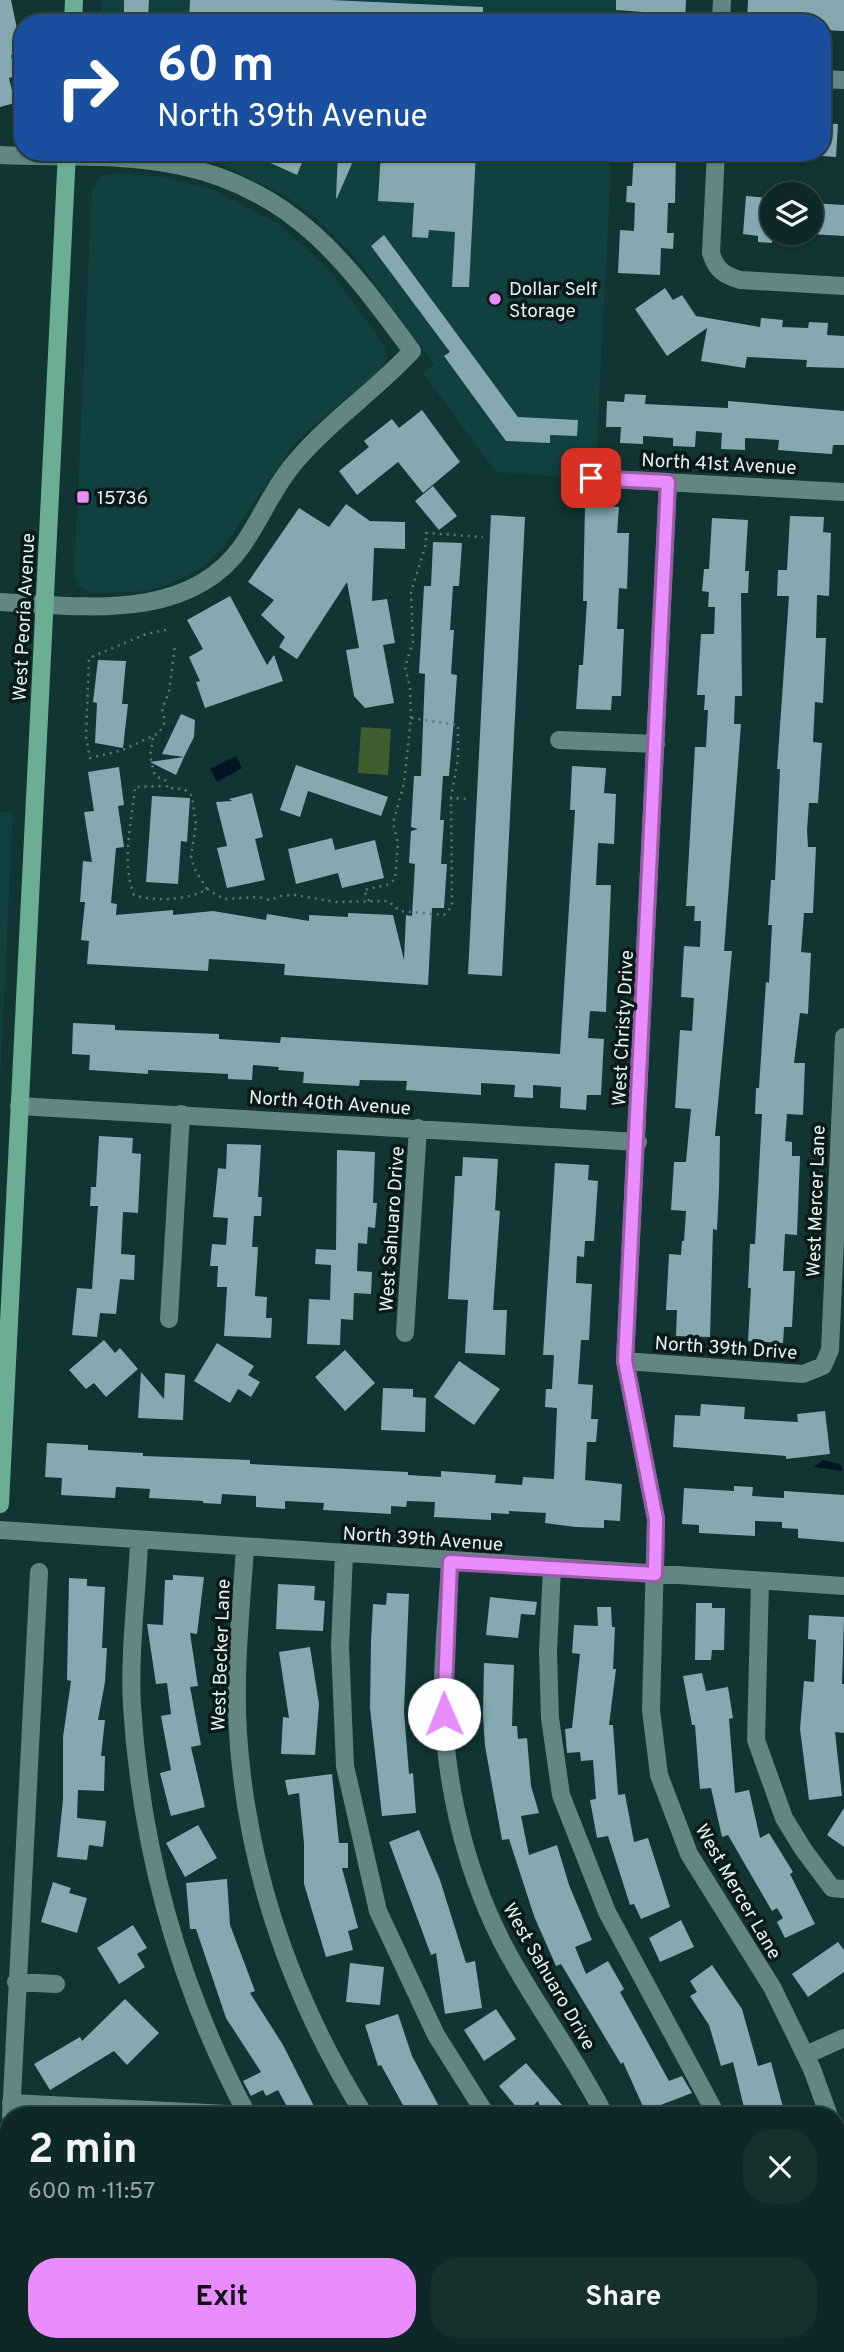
<!DOCTYPE html>
<meta charset="utf-8">
<style>
:root{--surface:#0d2826;--page:#16302e;--text:#f1f3f6;--muted:#9aa6a7;--line:#2d4443;--accent:#e98dfe}
body{margin:0;font-family:Overpass,sans-serif;background:var(--page);color:var(--text);height:100vh;display:flex;flex-direction:column;font-size:26px;white-space:nowrap}
*{box-sizing:border-box;margin:0}
p{font-size:23px;color:var(--muted)}
.icon{flex:none;width:38px;height:38px;fill:none;stroke:currentColor;stroke-width:2;stroke-linecap:round;stroke-linejoin:round}
.map{position:relative;flex:1;overflow:hidden}
.details{position:absolute;left:0px;top:2107px;width:845px;height:245px;display:flex;flex-direction:column;background:var(--surface);border-radius:28px 28px 0 0;box-shadow:0 2px 5px #0004,0 0 0 2px var(--line)}
.details>*{flex:none}
.guide{position:absolute;left:14px;top:14px;width:817px;height:147px;border-radius:28px;box-shadow:0 2px 5px #0004,0 0 0 2px var(--line);background:#1a4fa0;color:#fff;overflow:hidden}
.controls{position:absolute;left:760px;top:182px;display:grid;gap:14px}
.controls a{display:grid;place-items:center;width:63px;height:63px;border-radius:50%;background:var(--surface);box-shadow:0 2px 5px #0004,0 0 0 2px var(--line);font-size:35px}
.pin{position:absolute;display:grid;place-items:center;width:60px;height:60px;color:#fff;margin:-30px;border-radius:14px;box-shadow:0 4px 10px #0006}
.me{position:absolute;width:77px;margin:-38px;rotate:359deg;stroke-linejoin:round;filter:drop-shadow(0 0 5px #0008)}
.turn{display:flex;align-items:center;gap:24px;height:147px;padding:0 28px;font-size:32px}
.turn .icon{width:91px;height:91px;stroke-width:2.5}
.turn b{display:block;font-size:49px;line-height:60px}
.round{display:grid;place-items:center;flex:none;width:74px;height:74px;border-radius:28px;background:var(--page)}
.headline{display:flex;align-items:center;justify-content:space-between;height:119px;padding:0 28px}
h1{font-size:42px;font-weight:700;line-height:52px}
.action{display:flex;gap:14px;margin-top:auto;padding:14px 28px}
.action a{flex:1;height:80px;border-radius:28px;background:var(--accent);color:#111;font-size:28px;font-weight:700;line-height:80px;text-align:center}
.action a+a{background:var(--page);color:var(--text)}
.map>svg:first-child{display:block}
</style>
<div class="map">
<svg width="844" height="2352" viewBox="0 0 844 2352">
<rect width="100%" height="100%" fill="#113532"/>
<!-- built -->
<path fill="#10413e" d="M102,0H621L619,23H101Z
M178,152H612L596,458L569,457L567,477L496,472L423,373L434,364L357,260L339,241L313,215L284,195L220,164Z
M114,173L165,177L214,190L281,225L332,274L385,346L387,358L380,371L308,430L290,450L225,545L200,569L162,587L137,592L91,593L78,586L74,574L92,189L102,176Z
M0,812H13L0,1082Z"/>
<!-- green -->
<path fill="#405d30" d="M361,727L391,729L388,775L358,773Z"/>
<!-- water -->
<path fill="#011524" d="M236,756L242,768L217,782L210,769Z
M823,1460L840,1464L843,1471L814,1467Z"/>
<!-- building -->
<path fill="#85a8b1" d="M0,0H11L22,53L11,55L16,76L9,78L15,103L0,107Z
M124,0H149L148,18L124,17Z
M190,0H331L483,7V23H189Z
M616,0H686L685,23H642L643,12L616,10Z
M748,0H844V31L822,30V23H747Z
M822,123L838,124L836,157L822,156Z
M246,152H285L303,160L297,175Z
M338,152H357L337,198H336Z
M381,152H476L469,287H452L455,232L429,230L428,238L412,237L414,203L378,201Z
M634,152H676L675,203H668L667,233H674L673,249L661,248L660,275L618,273L620,230L634,231L635,203L626,202L627,186H632Z
M746,196L772,198V243L758,242V236L743,234Z
M810,203L844,205V236L810,234Z
M384,235L518,417L578,420L577,436L550,435V443L506,441L444,356L450,352L371,246Z
M665,288L673,300L682,295L696,316L760,327L761,318L783,320L782,327L808,328L809,322L828,323L827,335L844,336V368L806,367L807,360L747,357L745,368L701,361L707,328L667,356L635,309Z
M625,394L646,395L645,404L728,408V401L844,411V445H833L832,454L802,452L778,450L779,440L745,438V450L721,449L722,433L696,431L695,447L673,446V438L643,436V444L620,443L621,427H606L607,401L624,402Z
M422,410L460,462L423,493L398,462L357,495L339,471L369,447L364,441L392,419L399,428Z
M433,486L457,516L439,530L415,501Z
M346,504L370,521L405,522V549L374,548L372,601L387,599L395,643L383,645L394,703L365,708L354,696L346,650L359,648L347,582L297,659L279,647L285,637L261,615L274,600L248,582L299,508L329,527Z
M585,506L619,507L617,533H629L627,589L619,588L617,629H624L621,696H612L611,710L576,709L579,665H583L587,601H583Z
M491,515L525,517L502,976L468,974Z
M790,516L824,517L823,532L831,533L829,596L817,595L816,638H826L823,703L815,702L813,742L822,743L818,803H809L807,830L808,847H816L813,913H804L801,952L811,953L808,1014L800,1013L794,1063H805L803,1115L787,1114L785,1141L792,1142V1156H800L797,1235L785,1234L783,1271H795L792,1327H784L783,1343L748,1341L751,1288H748L750,1244H755L762,1114H755L756,1088H759L766,982L769,983L772,925H768L771,880H775L780,769H777L789,596H777L778,570H787Z
M712,518L748,520L745,571H749L748,593H741L742,696H735L734,724H741L724,951H732L715,1136H720L719,1189L717,1230L713,1229L710,1337L676,1336L677,1310H666L669,1254L681,1255L682,1241H684L686,1211L671,1210L674,1162H686L691,1109L675,1108L680,1030L692,1031L694,998L681,997L684,946L700,947L701,921H694L695,906H686L695,747H706L708,710H704L705,695H697L701,634H714L715,607H708L709,592L702,591L704,569H709Z
M433,542L462,543L459,586H453L450,630H454L451,674L457,675L454,719L449,776H443L440,820H444L441,864H447L444,908H432L428,985L284,975L285,964L209,959L208,971L87,964L89,941L81,940L85,902H80L83,861L92,862L84,812L94,811L88,772L119,767L124,805L118,806L124,847L116,848L111,903L117,904L116,915L173,910V915L213,911L266,920L267,914L309,921V915L348,917V913L393,915L404,960L406,915L412,916L415,864L409,863L411,831L418,829L411,827L414,776H421L425,674L419,673L424,586H431Z
M230,596L267,665L274,655L283,681L205,708L196,682L200,681L189,657L203,649L187,620Z
M98,660L126,661L122,704H128L123,748L95,743L97,703L93,702Z
M181,714L195,720L194,737L184,757L162,754Z
M184,757L176,775L150,762Z
M296,765L388,797L381,816L308,791L300,817L280,810Z
M572,766L606,768L604,793L616,794L614,844L598,843L596,885H611L606,1012L590,1011L588,1038L604,1039L601,1095H587L586,1110L560,1108L561,1087L533,1085V1098L514,1097L515,1085L481,1083V1095L406,1090L407,1081L360,1080L359,1086L303,1083L304,1072L278,1070L279,1067L253,1065L252,1080L228,1079V1074L148,1070V1074L119,1072L89,1070L90,1055L72,1054L73,1023L115,1025V1030L219,1034V1039L280,1043L281,1037L560,1054L575,810H570Z
M252,793L263,837L255,839L265,880L227,888L217,848L227,846L216,802L232,801L229,799Z
M152,796L190,798L187,842L181,841L178,884L146,882Z
M332,838L335,850L375,840L384,878L342,888L338,873L296,884L288,849Z
M99,1136L133,1138L132,1153L141,1154L138,1213L123,1212L121,1254L135,1255L134,1280L120,1279L116,1314L100,1313L97,1337L72,1335L77,1288L92,1289L98,1206H90L91,1187H96Z
M227,1144L261,1145L258,1197H262L261,1216H254L252,1247H258L255,1296L267,1297L266,1318H272L271,1338L224,1336L227,1287H217L218,1266H210L212,1244L226,1245L228,1218L213,1217L218,1168L226,1169Z
M337,1150L375,1152L373,1203H377L375,1228L368,1227L367,1244L358,1243L357,1271L372,1272L371,1294L354,1293L353,1320L341,1319L340,1345L307,1344L309,1299L330,1300L331,1265L315,1264L316,1249L336,1250Z
M463,1157L498,1159L495,1210L500,1211L493,1310H507L505,1355L465,1353L468,1300L448,1299L455,1176H462Z
M555,1163L589,1165L588,1180L598,1181L594,1241H585L584,1257L577,1256L576,1283L592,1284L589,1340H581L578,1384L593,1385L591,1419H598L596,1442H587L585,1480L622,1484L620,1521L604,1520V1528L575,1527L545,1523L546,1513L509,1511V1514L491,1513V1520L434,1517L435,1502L407,1501L406,1507L391,1506V1514L323,1510L324,1503L285,1501V1509L256,1507V1496L222,1494L221,1504L203,1503V1501L149,1498L150,1489L116,1487L115,1498L61,1495L62,1478L45,1477L47,1443L88,1445V1450L143,1453V1456L250,1460V1464L408,1472V1475L441,1477V1471L496,1475L495,1483L522,1485L523,1477L554,1479L557,1408L545,1407L546,1389H552L554,1355H543Z
M104,1340L115,1353L120,1348L138,1369L106,1397L94,1383L86,1389L69,1370Z
M217,1343L254,1366L248,1375L260,1382L251,1397L238,1389L230,1403L194,1381Z
M345,1350L375,1383L345,1411L315,1377Z
M459,1361L500,1389L474,1425L434,1397Z
M141,1372L164,1399L165,1373L185,1375L183,1420L138,1418Z
M383,1388L413,1389V1397L426,1398L425,1432L381,1430Z
M701,1404L745,1407L744,1419L798,1422L797,1414L825,1411L830,1454L786,1459V1456L673,1447L675,1415L700,1416Z
M734,1486L753,1487L752,1496L784,1498V1491L844,1495V1542L798,1538V1529L782,1528V1522L755,1521V1536L699,1533V1525L682,1524L684,1488L734,1491Z
M173,1575L204,1577L197,1634L190,1633L198,1686L190,1687L201,1745L191,1747L205,1807L171,1816L160,1773L171,1770L161,1716L171,1714L167,1683L156,1684L147,1624L163,1625L165,1580H173Z
M69,1578L87,1579V1586L105,1587L102,1648H107L105,1682L98,1720H105L101,1756H105L104,1791L78,1790L77,1818L106,1821L103,1847L89,1845L87,1860L57,1857L63,1800V1737L71,1681L67,1680Z
M278,1584L315,1586L314,1600L325,1601L323,1631L276,1629Z
M387,1593L409,1594L404,1711L409,1774L413,1773L416,1813L382,1816L370,1708L371,1642L373,1604L386,1605Z
M490,1597L537,1602L535,1615L521,1614L518,1638L486,1635Z
M696,1603H712V1608H725L724,1650H712L711,1660H695Z
M597,1607H611L612,1627H615L613,1669H616L609,1725H613L618,1795L625,1794L634,1842L648,1838L670,1907L641,1919L634,1904L630,1905L608,1836L597,1838L590,1800L596,1799L593,1760L581,1761L580,1752L567,1753L565,1729L572,1728L580,1654L572,1653L574,1625L598,1626Z
M809,1615L844,1617L842,1684H844V1733L835,1732L842,1796L809,1800L800,1729L804,1681L814,1682L816,1640L808,1639Z
M310,1647L319,1704L315,1755L281,1754L283,1717L289,1718L279,1652Z
M484,1663L514,1665L512,1726H517L518,1739L527,1738L531,1786L539,1813L521,1816L529,1855L557,1845L569,1885L592,1940L575,1947L586,1974L608,1961L624,1989L620,1992L669,2081L682,2076L692,2093L645,2111L623,2062L621,2064L561,1964L556,1966L534,1916L509,1839L502,1840L485,1746L483,1715Z
M702,1673L706,1691L728,1687L733,1718L729,1719L735,1793L749,1790L760,1838L769,1833L793,1872L790,1874L815,1924L785,1938L777,1922L783,1918L777,1908L772,1911L728,1835L722,1837L711,1788L700,1789L695,1725H692L683,1676Z
M332,1774L339,1843H348V1868H342L358,1928L348,1931L353,1950L326,1957L304,1884V1843L299,1793L288,1795L285,1780Z
M844,1808V1847L827,1835Z
M198,1825L217,1858L185,1877L166,1843Z
M419,1830L440,1880L466,1963L475,1961L482,2008L445,2014L436,1953L431,1955L389,1842Z
M227,1879L230,1925L255,1991L250,1993L283,2045L319,2116H292L278,2090L266,2096L263,2090L251,2096L243,2081L261,2072L226,2018L196,1929H190L186,1883Z
M53,1882L71,1888L69,1893L87,1898L77,1933L41,1922Z
M681,1920L694,1947L660,1962L649,1938Z
M133,1925L147,1948L137,1954L145,1967L119,1984L97,1948Z
M838,1942L844,1950V1972L808,1997L792,1974Z
M350,1963L384,1967L380,2005L346,2002Z
M712,1965L742,2009L758,2066L771,2062L784,2111L746,2116L733,2062L721,2066L709,2025L690,1996L697,1992L690,1981Z
M125,1999L159,2033L127,2065L114,2051L50,2090L34,2064L80,2037L82,2041Z
M496,2009L516,2039L484,2061L464,2030Z
M398,2014L412,2056L441,2110L431,2116H409L381,2065L378,2066L365,2025Z
M526,2063L562,2105L566,2116H544L538,2101L523,2115L499,2086Z"/>
<g fill="none" stroke-linecap="round" stroke-linejoin="round">
<!-- path -->
<path stroke="#5a7875" stroke-width="2.5" stroke-dasharray="2 5" stroke-linecap="butt" d="M166,630L146,634L89,658L86,737L90,758L123,750L159,733L165,722L162,709L169,692L175,645
M411,718L410,687L405,667L413,642L411,592L426,544V533L483,537
M153,738L150,756L155,776L167,781V788L184,789L192,796L196,825L191,856L194,868L207,889C190,900 153,902 134,895C121,862 132,821 135,787L164,786
M207,889L224,899L259,897L270,900L281,896L295,895L336,902L388,901L400,911L444,915L452,906L451,798L469,799
M369,901L364,890L390,884L395,879L398,843L393,823L404,783L411,718L458,725V758L451,798"/>
<!-- minor -->
<path stroke="#628682" stroke-width="18" d="M721,23L722,0
M822,79L844,80
M716,152L711,253C716,270 724,275 740,280L844,286
M0,155C59,158 123,153 181,166C294,190 348,264 412,351C376,390 331,420 296,461C274,486 261,519 242,546C188,623 81,606 0,602
M591,478L844,492
M668,482L625,1361L656,1519L651,1710L659,1775L689,1854L772,1987L812,2069L829,2116
M559,740L656,744
M19,1106L638,1142
M169,1319L181,1114
M405,1333L418,1128
M625,1361L803,1374L823,1366L830,1350L844,1037
M0,1530L844,1586
M139,1541C137,1595 129,1652 132,1706C141,1850 180,1989 248,2116
M245,1548C241,1609 234,1672 238,1733C247,1871 292,1999 365,2116
M344,1554L340,1646L345,1766L378,1911L436,2035L487,2116
M450,1562C448,1604 443,1647 443,1690C443,1775 463,1865 502,1942C533,2002 575,2056 605,2116
M552,1567L548,1652L550,1718L561,1795L607,1912L717,2116
M760,1581L756,1740L784,1818L803,1849L832,1888L844,1889
M16,1982L56,1984
M806,2055L844,2038
M11,2103L248,2115
M11,2116L39,1572
M836,2137L844,2158
M136,2343L142,2352
M253,2343L256,2352
M356,2343V2352
M461,2343V2352
M572,2343L573,2352
M669,2343L670,2352
M779,2343L780,2352
M0,2345L9,2160"/>
<!-- major -->
<path stroke="#6bae93" stroke-width="18" d="M73,23L74,0
M0,1504L67,152"/>
</g>
<g fill="none" stroke-linecap="round" stroke-linejoin="round">
<defs>
<path id="route" d="M444,1714L450,1562L655,1574L656,1519L625,1361L668,482L591,478"/>
</defs>
<!-- route casing -->
<use href="#route" stroke="#975ca5" stroke-width="18"/>
<!-- route -->
<use href="#route" stroke="#e98dfe" stroke-width="12"/>
</g>
<!-- markers -->
<g fill="#e98dfe" stroke="#0b1918" stroke-width="2.5">
<circle cx="495" cy="299" r="7"/>
<rect x="76" y="490" width="14" height="14" rx="3.5"/>
</g>
<g text-anchor="middle" stroke-width="7" stroke-linejoin="round" paint-order="stroke">
<!-- poi labels -->
<g font-size="19" fill="#e0f4f1" stroke="#0b1918" text-anchor="start">
<text x="509" y="295">Dollar Self<tspan x="509" dy="22">Storage</tspan></text>
<text x="97" y="504">15736</text>
</g>
<!-- street labels -->
<g font-size="19" fill="#e0f4f1" stroke="#0b1918">
<text transform="translate(719 463) rotate(3)" y="7">North 41st Avenue</text>
<text transform="translate(23 617) rotate(-87)" y="7">West Peoria Avenue</text>
<text transform="translate(622 1028) rotate(-87)" y="7">West Christy Drive</text>
<text transform="translate(330 1102) rotate(4)" y="7">North 40th Avenue</text>
<text transform="translate(815 1201) rotate(-88)" y="7">West Mercer Lane</text>
<text transform="translate(391 1229) rotate(-86)" y="7">West Sahuaro Drive</text>
<text transform="translate(726 1347) rotate(4)" y="7">North 39th Drive</text>
<text transform="translate(423 1538) rotate(4)" y="7">North 39th Avenue</text>
<text transform="translate(220 1655) rotate(-88)" y="7">West Becker Lane</text>
<text transform="translate(739 1891) rotate(60)" y="7">West Mercer Lane</text>
<text transform="translate(550 1976) rotate(60)" y="7">West Sahuaro Drive</text>
</g>
</g>
</svg>
<div class="controls">
<a><svg class="icon" aria-label="layers" viewBox="0 0 24 24"><path d="M12 4l9 5-9 5-9-5zM3 14l9 5 9-5"/></svg></a>
</div>
<div class="pin" style="left:591px;top:478px;background:#d93025"><svg class="icon" aria-label="arrive" viewBox="0 0 24 24"><path d="M6 21V4h12l-3 4 3 4H6"/></svg></div>
<svg class="me" style="left:444px;top:1714px" viewBox="-20 -20 40 40"><circle r="19" fill="#fff"/><path d="M0-13L10 11 0 6-10 11z" fill="#e98dfe"/></svg>
<div class="guide">
<div class="turn"><svg class="icon" aria-label="right" viewBox="0 0 24 24"><path d="M7 20v-9h11M14 6l5 5-5 5"/></svg><div><b>60 m</b>North 39th Avenue</div></div>
</div>
<section class="details">
<div class="headline"><div><h1>2 min</h1><p>600 m · 11:57</p></div><a class="round"><svg class="icon" aria-label="close" viewBox="0 0 24 24"><path d="M6 6l12 12M18 6L6 18"/></svg></a></div>
<div class="action"><a>Exit</a><a>Share</a></div>
</section>
</div>
